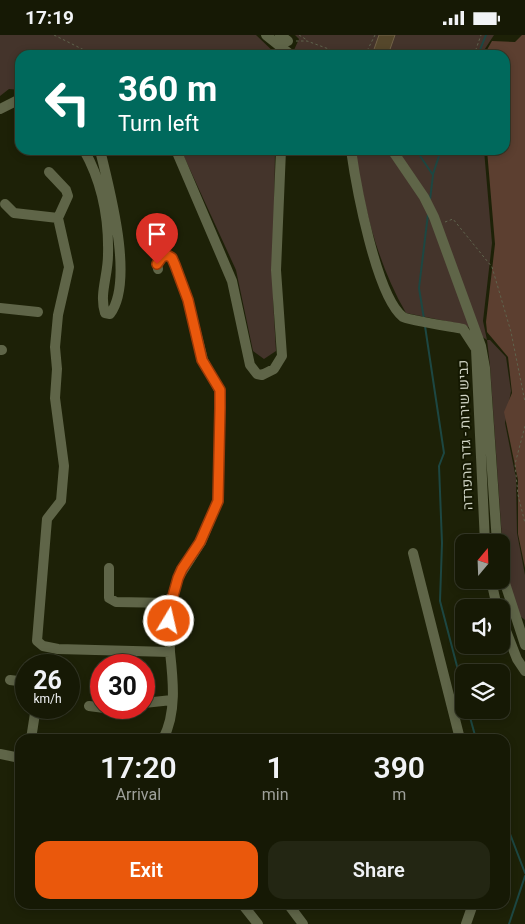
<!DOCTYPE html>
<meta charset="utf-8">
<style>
:root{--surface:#161905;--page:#232613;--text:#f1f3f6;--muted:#9ea09a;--line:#353827;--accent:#ea580c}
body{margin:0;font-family:Roboto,Heebo,sans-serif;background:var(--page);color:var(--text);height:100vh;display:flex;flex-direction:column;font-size:19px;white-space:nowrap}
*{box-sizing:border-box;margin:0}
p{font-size:16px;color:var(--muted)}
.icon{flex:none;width:28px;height:28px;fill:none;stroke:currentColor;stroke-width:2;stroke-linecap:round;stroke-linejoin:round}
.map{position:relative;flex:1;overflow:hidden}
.drawer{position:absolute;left:15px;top:699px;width:495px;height:175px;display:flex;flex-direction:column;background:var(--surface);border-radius:15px;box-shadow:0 2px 8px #0003,0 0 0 1px var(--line)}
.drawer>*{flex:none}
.hud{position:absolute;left:15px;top:15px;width:495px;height:105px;border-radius:15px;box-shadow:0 2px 8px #0003,0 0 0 1px var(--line);background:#00695c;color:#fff;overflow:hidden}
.needle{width:32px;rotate:19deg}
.buttons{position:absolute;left:455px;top:499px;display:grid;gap:10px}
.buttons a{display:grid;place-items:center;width:55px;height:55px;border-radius:10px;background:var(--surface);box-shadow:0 2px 8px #0003,0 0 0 1px var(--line);font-size:25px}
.speed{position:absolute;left:15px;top:619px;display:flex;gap:10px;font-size:25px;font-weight:700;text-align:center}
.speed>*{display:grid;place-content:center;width:65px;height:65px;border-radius:50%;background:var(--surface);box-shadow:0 2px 8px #0003,0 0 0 1px var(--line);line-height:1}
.speed small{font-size:12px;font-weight:400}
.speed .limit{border:8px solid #d22;background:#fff;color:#111}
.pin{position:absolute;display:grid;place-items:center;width:42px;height:42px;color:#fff;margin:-51px -21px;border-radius:50% 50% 50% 0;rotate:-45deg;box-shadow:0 0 5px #0007}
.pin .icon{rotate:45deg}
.me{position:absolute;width:55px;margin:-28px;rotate:9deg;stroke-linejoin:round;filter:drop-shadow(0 0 4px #0008)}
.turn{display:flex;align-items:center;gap:18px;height:105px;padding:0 20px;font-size:22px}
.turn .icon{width:65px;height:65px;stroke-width:2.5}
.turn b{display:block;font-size:35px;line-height:42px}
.eta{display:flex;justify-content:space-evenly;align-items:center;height:85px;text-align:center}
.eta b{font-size:30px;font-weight:600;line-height:35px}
.primary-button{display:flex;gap:10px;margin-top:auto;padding:10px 20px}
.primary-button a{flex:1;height:58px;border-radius:15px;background:var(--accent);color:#fff;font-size:20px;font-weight:600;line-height:58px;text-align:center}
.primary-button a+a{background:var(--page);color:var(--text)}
.status{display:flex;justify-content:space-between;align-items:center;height:35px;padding:0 25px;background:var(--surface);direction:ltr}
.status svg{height:14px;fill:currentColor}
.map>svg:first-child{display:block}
</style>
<div class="status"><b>17:19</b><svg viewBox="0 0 49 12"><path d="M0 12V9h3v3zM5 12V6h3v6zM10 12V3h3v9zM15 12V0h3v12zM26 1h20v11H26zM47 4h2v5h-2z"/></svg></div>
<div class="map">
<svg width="525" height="889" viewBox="0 0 525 889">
<rect width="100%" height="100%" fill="#1d2107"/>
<!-- green -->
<path fill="#44342b" d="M0,0H256L277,20H20V55L9,54L0,61Z
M295,0H494L481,20H301L294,15L299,4Z
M181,115H275L273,264L276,316L264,324L253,316L236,235Z
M355,115H484L492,208L483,286L487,305H490L506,322L511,356L505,388L516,443L517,498L525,540V585L520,581L504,533L490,331L487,305L465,290L406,278C377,228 364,172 355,115Z"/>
<!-- forest -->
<path fill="#5c3f30" d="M522,0H525V533L518,499V445L504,377L512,358L508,322L487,297L486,287L495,209L487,115H505V20H484L492,6L515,7Z"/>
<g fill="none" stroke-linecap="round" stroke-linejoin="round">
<!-- stream -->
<path stroke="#1d4742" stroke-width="2" d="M478,20L486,0
M416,115L433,140L430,165
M433,139L441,115
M424,284L419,253L428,179
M425,291L444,418L439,431L442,508L440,566L464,658
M468,675L476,704
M505,786L525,838
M509,889L525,841"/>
</g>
<!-- building -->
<path fill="#55472b" stroke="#726348" d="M379,0H395L388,20H372Z"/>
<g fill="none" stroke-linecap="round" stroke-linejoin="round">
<!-- path -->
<path stroke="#5f634d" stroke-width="1" stroke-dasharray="2.5 2.5" stroke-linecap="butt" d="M54,0L94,20
M299,0L307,5
M296,6H307L345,20
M365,20L375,0
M474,20L481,0
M445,187L453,184L492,232L511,297L525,367
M525,391L515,429L518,460L525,488"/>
<!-- minor -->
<path stroke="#5f6548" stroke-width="10" d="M266,0L291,20
M280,0L288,6
M0,74L20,64
M84,115C102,147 109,184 108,220C108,241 99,259 105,278L110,279C135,246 109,153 100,115
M176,115L232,246L250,330L257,339L262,340L274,334L282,321L276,235L281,115
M351,115C356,150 376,261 403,282C408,285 453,292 463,294L476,314L485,508
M392,115L424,162L434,182L481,311L485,333L497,508
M49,137L66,155L68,161L58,183L69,232L58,280L55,312L57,334L55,363L64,431L61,466L47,484L37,606L43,611L58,614L170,617C173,644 177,678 163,704
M5,169L14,178L58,183
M158,234L157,229L162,222L167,220L172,223L188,265L203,325L219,355L220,373L218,466L201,507L178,543L171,568L169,586L170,617
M0,273L38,277
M0,315H2
M413,518L460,704
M109,533V563L116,567L171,568
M501,536L525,610
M491,545L497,572
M501,583L517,624L525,636
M10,645L26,647
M144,668L172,665
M89,671L112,674L119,672
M31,704L36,672
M0,719L20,723
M242,869L258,889
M288,869L303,889
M466,889L473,869"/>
</g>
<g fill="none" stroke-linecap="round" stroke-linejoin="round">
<defs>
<path id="route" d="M157,229L162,222L167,220L172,223L175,230L188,265L202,325L220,355V373L218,466L200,507L182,534L178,543L171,568L169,586"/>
</defs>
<!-- route casing -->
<use href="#route" stroke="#983908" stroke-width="12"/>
<!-- route -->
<use href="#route" stroke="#ea580c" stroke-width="9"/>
</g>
<g text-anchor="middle" stroke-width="4" stroke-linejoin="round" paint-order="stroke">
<!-- street labels -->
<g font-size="14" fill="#d1d5c5" stroke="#141801">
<text transform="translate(465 400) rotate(-92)" y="5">כביש שירות - גדר ההפרדה</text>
</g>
</g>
</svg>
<div class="buttons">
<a><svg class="needle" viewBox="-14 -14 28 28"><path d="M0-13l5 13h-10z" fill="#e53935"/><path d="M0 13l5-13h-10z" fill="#9ea09a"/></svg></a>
<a><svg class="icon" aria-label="sound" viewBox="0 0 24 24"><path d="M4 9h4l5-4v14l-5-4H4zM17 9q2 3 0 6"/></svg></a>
<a><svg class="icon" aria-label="layers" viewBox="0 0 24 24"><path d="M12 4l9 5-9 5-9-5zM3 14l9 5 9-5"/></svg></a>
</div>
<div class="speed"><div>26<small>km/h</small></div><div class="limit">30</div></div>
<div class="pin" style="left:157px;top:229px;background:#d93025"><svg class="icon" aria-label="arrive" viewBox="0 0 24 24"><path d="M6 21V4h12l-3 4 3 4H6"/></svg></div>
<svg class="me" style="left:169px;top:586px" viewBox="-20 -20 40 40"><circle r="17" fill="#ea580c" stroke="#fff" stroke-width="3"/><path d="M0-11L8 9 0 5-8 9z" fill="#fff"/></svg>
<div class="hud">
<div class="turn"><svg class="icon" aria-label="left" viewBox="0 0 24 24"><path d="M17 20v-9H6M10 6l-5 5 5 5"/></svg><div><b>360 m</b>Turn left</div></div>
</div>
<section class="drawer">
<div class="eta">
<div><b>17:20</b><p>Arrival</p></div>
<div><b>1</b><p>min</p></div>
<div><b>390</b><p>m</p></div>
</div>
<div class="primary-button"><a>Exit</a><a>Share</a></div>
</section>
</div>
